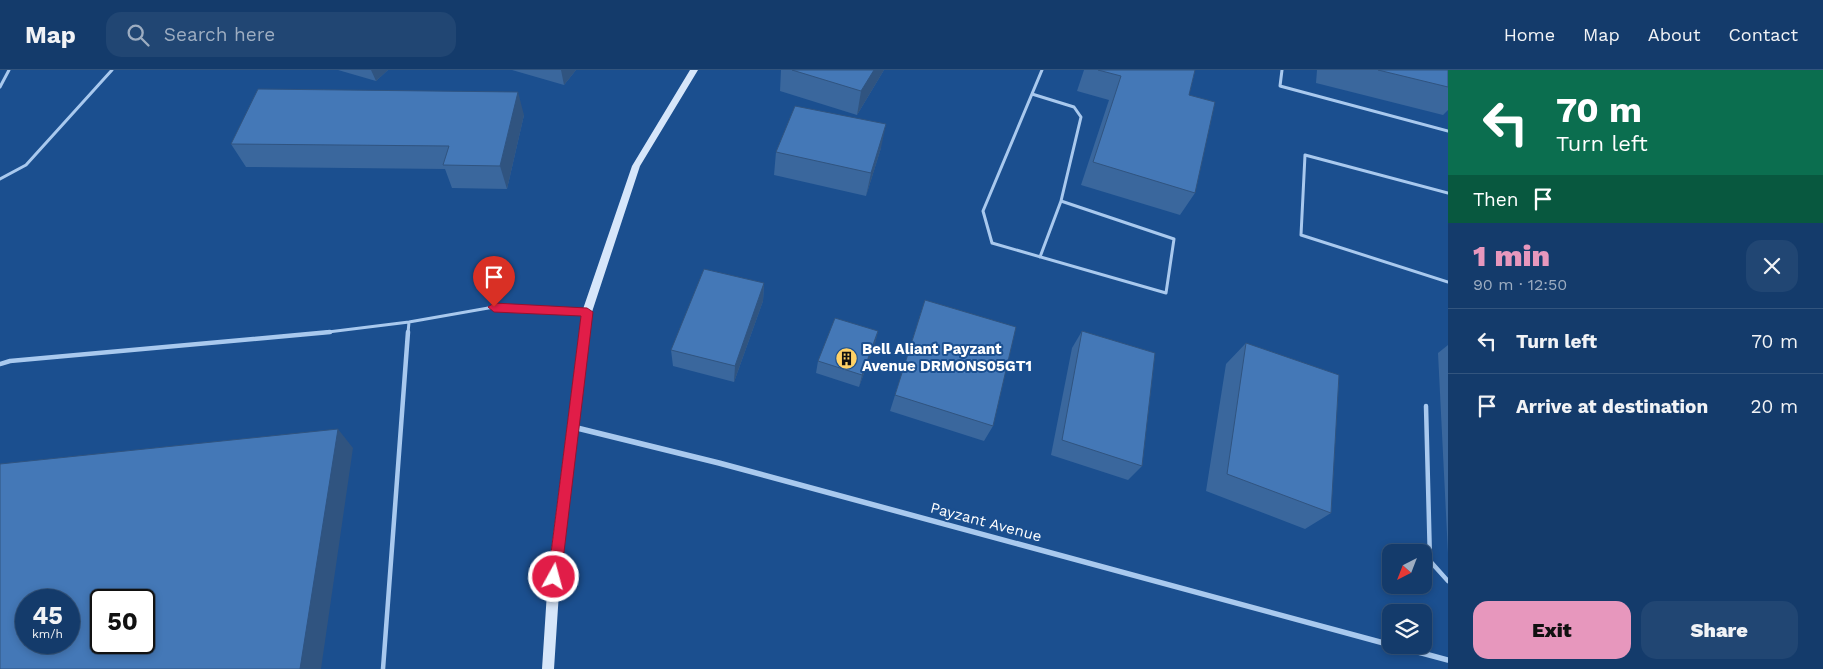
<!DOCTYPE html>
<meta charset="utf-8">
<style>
:root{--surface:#143b6b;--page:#214673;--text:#f1f3f6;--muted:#9dadc1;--line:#33557e;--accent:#e797bd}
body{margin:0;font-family:"Work Sans",sans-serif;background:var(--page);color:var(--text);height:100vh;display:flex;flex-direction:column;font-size:19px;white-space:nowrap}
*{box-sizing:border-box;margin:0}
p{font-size:16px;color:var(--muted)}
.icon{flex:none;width:28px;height:28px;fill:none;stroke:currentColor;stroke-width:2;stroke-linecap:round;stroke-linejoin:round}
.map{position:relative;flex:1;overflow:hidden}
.sheet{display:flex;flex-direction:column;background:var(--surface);width:375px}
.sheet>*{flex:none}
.banner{background:#0b6e4f;color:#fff;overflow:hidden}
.needle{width:32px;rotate:222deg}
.buttons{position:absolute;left:1382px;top:474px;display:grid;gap:10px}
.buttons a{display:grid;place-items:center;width:50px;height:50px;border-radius:10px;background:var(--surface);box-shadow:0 2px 8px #0003,0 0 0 1px var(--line);font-size:25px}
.speed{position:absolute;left:15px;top:519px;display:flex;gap:10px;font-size:25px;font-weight:700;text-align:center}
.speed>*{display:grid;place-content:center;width:65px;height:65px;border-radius:50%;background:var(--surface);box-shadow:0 2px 8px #0003,0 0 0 1px var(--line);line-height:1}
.speed small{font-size:12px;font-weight:400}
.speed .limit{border:2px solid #111;border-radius:8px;background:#fff;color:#111}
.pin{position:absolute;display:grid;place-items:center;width:42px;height:42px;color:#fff;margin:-51px -21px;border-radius:50% 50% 50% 0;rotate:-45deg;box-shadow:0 0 5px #0007}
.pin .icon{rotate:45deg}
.me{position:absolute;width:55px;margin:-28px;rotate:7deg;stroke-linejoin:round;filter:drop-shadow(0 0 4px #0008)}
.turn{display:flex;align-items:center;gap:18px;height:105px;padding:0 25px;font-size:22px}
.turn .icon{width:65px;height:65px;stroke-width:2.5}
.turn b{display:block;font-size:35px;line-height:42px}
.then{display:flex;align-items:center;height:48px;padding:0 25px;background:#0003;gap:10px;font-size:19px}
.round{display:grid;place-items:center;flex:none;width:52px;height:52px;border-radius:15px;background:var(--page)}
.summary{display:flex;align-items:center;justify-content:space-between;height:85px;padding:0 25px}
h1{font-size:30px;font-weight:800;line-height:38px;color:var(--accent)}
.button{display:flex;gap:10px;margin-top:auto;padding:10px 25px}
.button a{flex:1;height:58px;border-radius:15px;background:var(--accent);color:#111;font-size:20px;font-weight:800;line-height:58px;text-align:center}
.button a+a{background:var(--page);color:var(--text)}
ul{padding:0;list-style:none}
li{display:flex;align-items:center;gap:15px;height:65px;padding:0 25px;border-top:1px solid var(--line)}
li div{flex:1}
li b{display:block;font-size:19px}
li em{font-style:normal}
header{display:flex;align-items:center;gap:30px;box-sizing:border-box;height:70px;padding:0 25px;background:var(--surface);border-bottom:1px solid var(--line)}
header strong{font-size:24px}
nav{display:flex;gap:28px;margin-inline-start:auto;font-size:18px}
.search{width:350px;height:45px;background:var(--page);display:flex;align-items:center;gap:12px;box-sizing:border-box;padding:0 18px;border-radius:15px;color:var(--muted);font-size:19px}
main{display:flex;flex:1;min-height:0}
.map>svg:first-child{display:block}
</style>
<header>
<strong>Map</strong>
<div class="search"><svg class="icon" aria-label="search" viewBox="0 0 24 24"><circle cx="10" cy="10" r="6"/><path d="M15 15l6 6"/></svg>Search here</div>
<nav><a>Home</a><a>Map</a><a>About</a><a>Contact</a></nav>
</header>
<main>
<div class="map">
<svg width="1448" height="599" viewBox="0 0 1448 599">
<rect width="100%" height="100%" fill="#1b4f8f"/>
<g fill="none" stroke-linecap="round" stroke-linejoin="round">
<!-- service-far1 -->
<path stroke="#a9c9ee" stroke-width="3" d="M1282,0L1280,16L1448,61
M0,17L9,0
M1032,24L1074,37L1081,47L1061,131L1174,169L1166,223L992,173L983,141L1042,0
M0,109L26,95L112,0
M1448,123L1305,85L1301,165L1448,212
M1040,187L1061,131
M320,263L409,252L494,237L585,242
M408,263L409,252"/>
<!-- service -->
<path stroke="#a9c9ee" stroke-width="4.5" d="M0,294L10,291L330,262
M1426,336L1430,491L1448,511
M383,599L408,262"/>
<!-- minor -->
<path stroke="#a9c9ee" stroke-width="5.5" d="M573,357L719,393L1391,575
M1392,575L1448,590"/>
<!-- secondary -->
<path fill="#d6e6fa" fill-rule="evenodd" d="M690,0H698L640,96L592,242L560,507L554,599H542L548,507L582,242L632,96Z"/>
</g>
<!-- wall -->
<path fill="#3a679d" d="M338,0H388L376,11Z
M512,0H576L564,15Z
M781,0H884L857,45L780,21Z
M1084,0H1195L1189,25L1195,123L1180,145L1081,115L1109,30L1077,21Z
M1317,0H1448V40L1443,45L1316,13Z
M524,45L507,119L452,118L445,99L246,97L231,74Z
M881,78L866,126L774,105L776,82Z
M764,213L763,231L734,312L673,296L671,280Z
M925,230L993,356L984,371L890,341Z
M878,261L875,273L859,317L816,303L818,291Z
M1082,261L1142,396L1128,410L1051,385L1072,278Z
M1246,273L1331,443L1305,459L1206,421L1226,294Z
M1448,275V484L1438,283Z"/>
<!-- shaded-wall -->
<path fill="#305480" d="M371,0H388L376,11Z
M561,0H576L564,15Z
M874,0H884L857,45L861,21Z
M518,22L524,45L507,119L500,96Z
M886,54L881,78L866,126L871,103Z
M764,213L763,231L734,312L735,296Z
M878,261L875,273L859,317L862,305Z
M338,359L353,378L321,599H300Z"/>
<!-- building -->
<path fill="#4478b7" stroke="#305480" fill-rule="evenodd" d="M792,0H874L861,21Z
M1098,0H1195L1189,25L1215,32L1195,123L1093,92L1121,6Z
M1378,0H1448V17Z
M258,19L518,22L500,96L443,95L449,76L231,74Z
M795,36L886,54L871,103L776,82Z
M704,199L764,213L735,296L671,280Z
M925,230L1016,257L993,356L895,325Z
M835,248L878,261L862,305L818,291Z
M1082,261L1155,283L1142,396L1062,370Z
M1246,273L1339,305L1331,443L1227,404Z
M338,359L300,599H0V394ZM26,530H69V572H26ZM101,530H144V572H101Z"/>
<!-- route -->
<path fill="#e11d48" stroke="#92132f" d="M494,233L587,238L593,242L561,507L559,512L554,514L550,512L548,507L581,246L494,242L488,237Z"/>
<!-- icons -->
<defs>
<symbol id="building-disc" viewBox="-11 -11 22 22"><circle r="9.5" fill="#ffd166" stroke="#1b4f8f"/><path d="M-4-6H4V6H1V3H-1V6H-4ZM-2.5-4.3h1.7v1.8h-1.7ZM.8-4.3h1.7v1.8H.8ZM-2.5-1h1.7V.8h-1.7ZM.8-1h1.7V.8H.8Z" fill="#111"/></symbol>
</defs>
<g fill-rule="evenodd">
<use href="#building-disc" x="834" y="276" width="25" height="25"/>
</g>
<g text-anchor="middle" stroke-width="4" stroke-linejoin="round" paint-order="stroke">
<!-- poi labels -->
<g font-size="15" font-weight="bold" fill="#fff" stroke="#1b4f8f" text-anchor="start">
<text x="862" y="284">Bell Aliant Payzant<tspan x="862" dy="17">Avenue DRMONS05GT1</tspan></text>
</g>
<!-- street labels -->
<g font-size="15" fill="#fff" stroke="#1b4f8f">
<text transform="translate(986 452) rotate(15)" y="5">Payzant Avenue</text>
</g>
</g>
</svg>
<div class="buttons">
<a><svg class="needle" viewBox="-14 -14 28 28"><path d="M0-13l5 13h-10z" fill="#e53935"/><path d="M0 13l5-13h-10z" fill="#9dadc1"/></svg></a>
<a><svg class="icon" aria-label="layers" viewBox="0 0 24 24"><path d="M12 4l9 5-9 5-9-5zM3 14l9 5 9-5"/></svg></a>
</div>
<div class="speed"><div>45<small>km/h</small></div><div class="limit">50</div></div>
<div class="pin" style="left:494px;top:237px;background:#d93025"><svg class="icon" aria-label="arrive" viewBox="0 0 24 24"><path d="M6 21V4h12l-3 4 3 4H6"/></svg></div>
<svg class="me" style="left:554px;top:507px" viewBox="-20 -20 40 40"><circle r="17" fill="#e11d48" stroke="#fff" stroke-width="3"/><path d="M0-11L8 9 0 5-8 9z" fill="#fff"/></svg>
</div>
<section class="sheet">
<div class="banner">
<div class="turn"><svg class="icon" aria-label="left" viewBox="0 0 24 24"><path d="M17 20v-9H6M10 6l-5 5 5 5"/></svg><div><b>70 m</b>Turn left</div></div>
<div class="then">Then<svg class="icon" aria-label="arrive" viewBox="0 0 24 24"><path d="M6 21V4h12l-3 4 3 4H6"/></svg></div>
</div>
<div class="summary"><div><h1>1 min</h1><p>90 m · 12:50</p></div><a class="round"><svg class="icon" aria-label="close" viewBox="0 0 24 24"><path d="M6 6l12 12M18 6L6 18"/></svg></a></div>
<ul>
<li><svg class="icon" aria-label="left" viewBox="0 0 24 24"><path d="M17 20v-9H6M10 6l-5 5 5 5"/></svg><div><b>Turn left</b></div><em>70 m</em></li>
<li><svg class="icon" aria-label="arrive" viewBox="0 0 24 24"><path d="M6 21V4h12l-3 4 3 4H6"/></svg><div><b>Arrive at destination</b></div><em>20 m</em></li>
</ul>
<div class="button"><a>Exit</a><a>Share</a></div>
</section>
</main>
